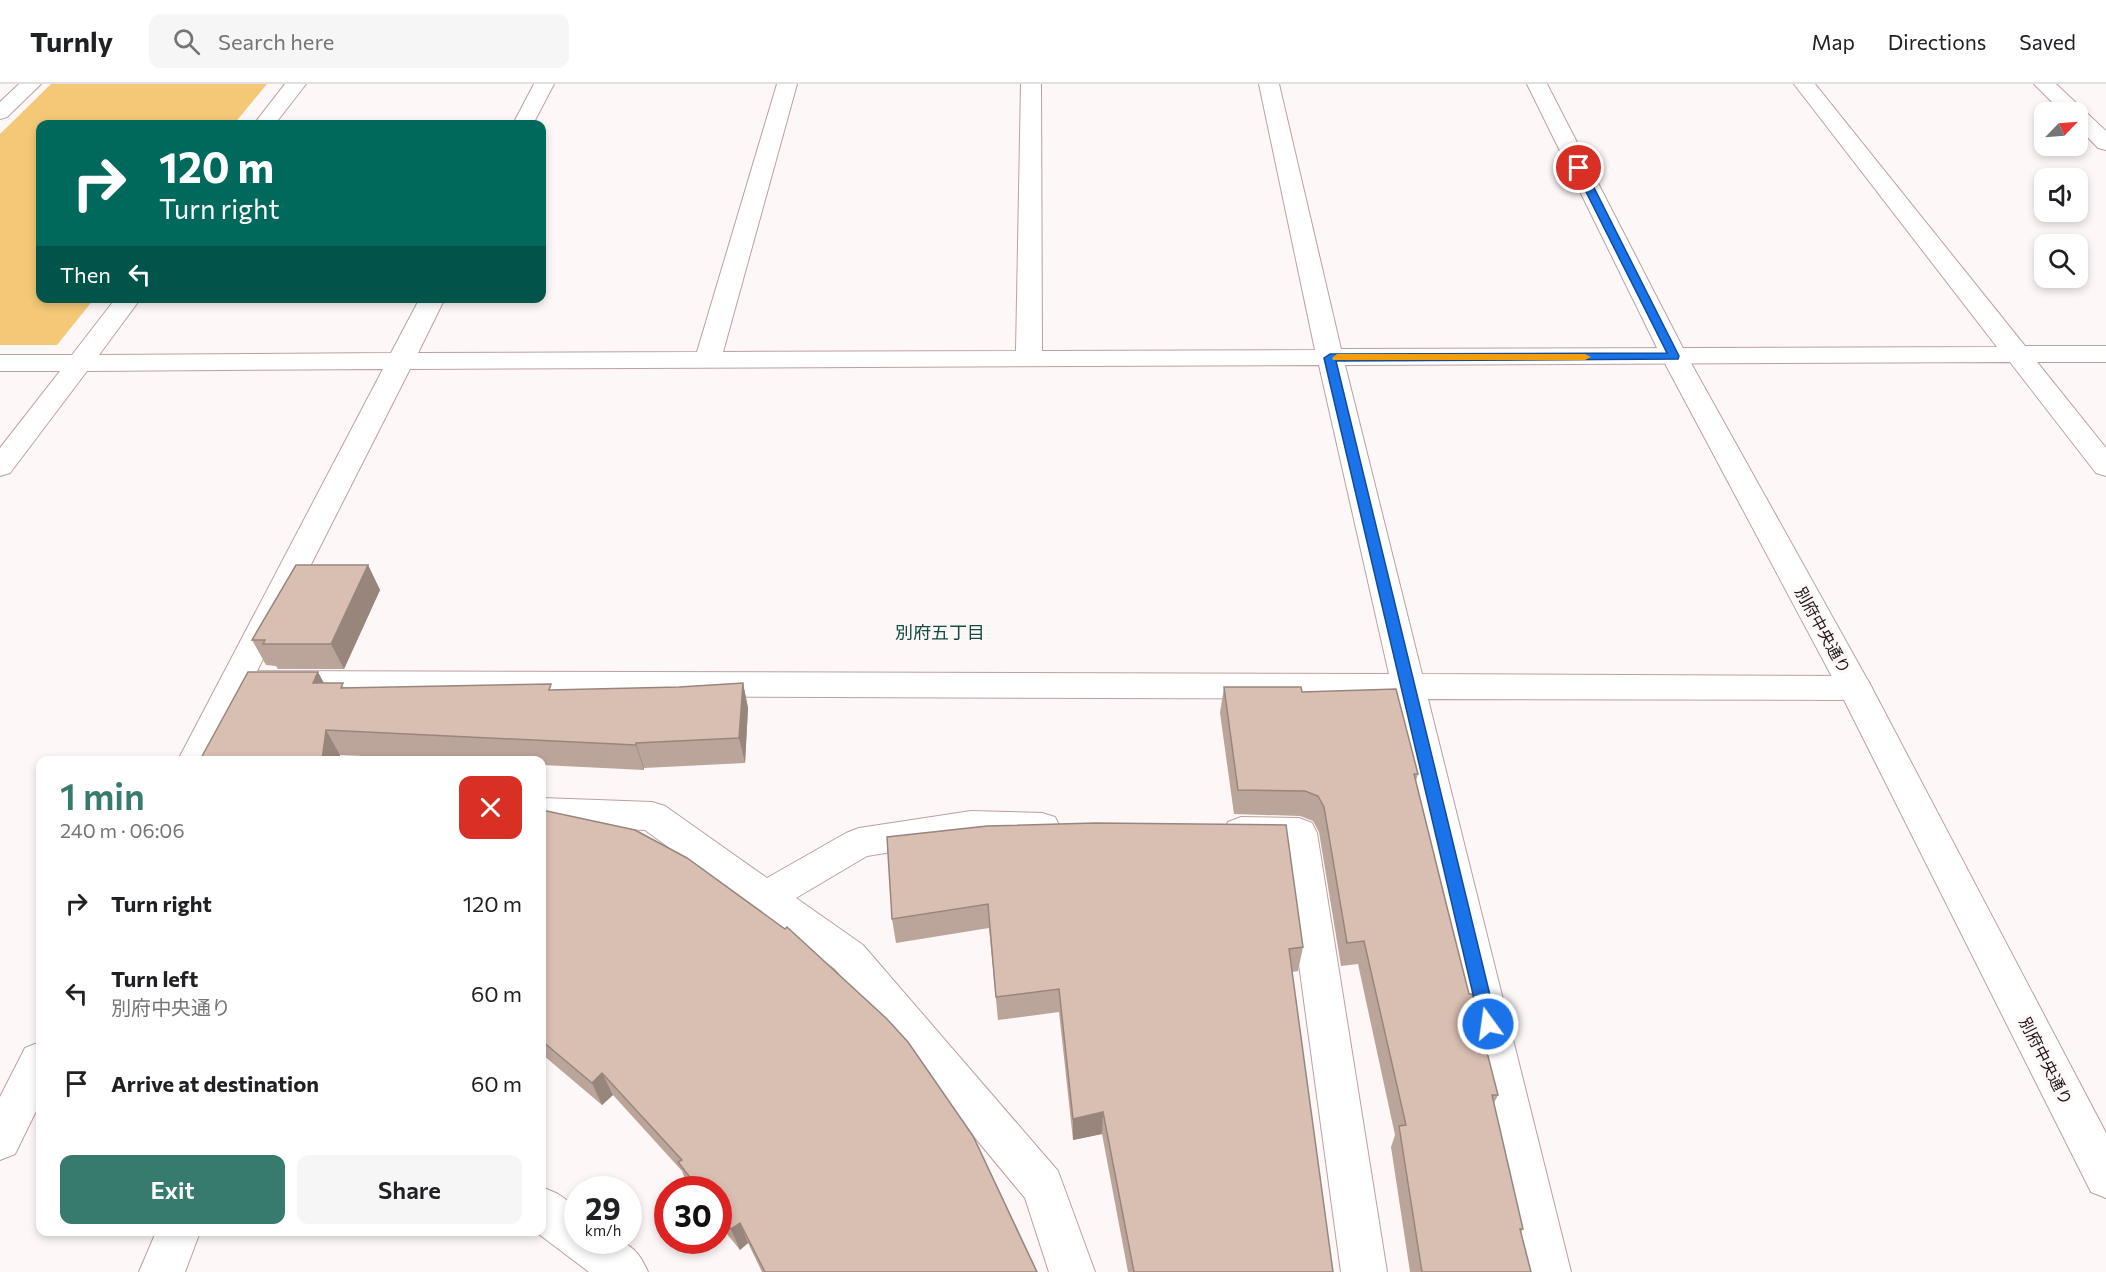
<!DOCTYPE html>
<meta charset="utf-8">
<style>
:root{--surface:#fff;--page:#f6f6f6;--text:#202124;--muted:#757577;--line:#e0e0e0;--accent:#377b6f}
body{margin:0;font-family:Commissioner,"Noto Sans JP",sans-serif;background:var(--page);color:var(--text);height:100vh;display:flex;flex-direction:column;font-size:22px;white-space:nowrap}
*{box-sizing:border-box;margin:0}
p{font-size:20px;color:var(--muted)}
.icon{flex:none;width:33px;height:33px;fill:none;stroke:currentColor;stroke-width:2;stroke-linecap:round;stroke-linejoin:round}
.map{position:relative;flex:1;overflow:hidden}
.side{position:absolute;left:36px;top:672px;width:510px;height:480px;display:flex;flex-direction:column;background:var(--surface);border-radius:12px;box-shadow:0 3px 9px #0003}
.side>*{flex:none}
.hud{position:absolute;left:36px;top:36px;width:510px;height:183px;border-radius:12px;box-shadow:0 3px 9px #0003;background:#00695c;color:#fff;overflow:hidden}
.needle{width:39px;rotate:65deg}
.fabs{position:absolute;left:2034px;top:18px;display:grid;gap:12px}
.fabs a{display:grid;place-items:center;width:54px;height:54px;border-radius:12px;background:var(--surface);box-shadow:0 3px 9px #0003;font-size:30px}
.speed{position:absolute;left:564px;top:1092px;display:flex;gap:12px;font-size:30px;font-weight:700;text-align:center}
.speed>*{display:grid;place-content:center;width:78px;height:78px;border-radius:50%;background:var(--surface);box-shadow:0 3px 9px #0003;line-height:1}
.speed small{font-size:15px;font-weight:400}
.speed .limit{border:9px solid #d22;background:#fff;color:#111}
.pin{position:absolute;display:grid;place-items:center;width:51px;height:51px;color:#fff;margin:-26px;border:3px solid #fff;border-radius:50%;box-shadow:0 2px 6px #0007}
.me{position:absolute;width:66px;margin:-33px;rotate:346deg;stroke-linejoin:round;filter:drop-shadow(0 0 4px #0008)}
.turn{display:flex;align-items:center;gap:21px;height:126px;padding:0 24px;font-size:27px}
.turn .icon{width:78px;height:78px;stroke-width:2.5}
.turn b{display:block;font-size:42px;line-height:51px}
.then{display:flex;align-items:center;height:57px;padding:0 24px;background:#0003;gap:12px;font-size:22px}
.round{display:grid;place-items:center;flex:none;width:63px;height:63px;border-radius:12px;background:var(--page)}
.headline{display:flex;align-items:center;justify-content:space-between;height:102px;padding:0 24px}
h1{font-size:36px;font-weight:600;line-height:45px;color:var(--accent)}
.action{display:flex;gap:12px;margin-top:auto;padding:12px 24px}
.action a{flex:1;height:69px;border-radius:12px;background:var(--accent);color:#fff;font-size:24px;font-weight:600;line-height:69px;text-align:center}
.action a+a{background:var(--page);color:var(--text)}
ul{padding:0;list-style:none}
li{display:flex;align-items:center;gap:18px;height:90px;padding:0 24px}
li div{flex:1}
li b{display:block;font-size:22px}
li em{font-style:normal}
header{display:flex;align-items:center;gap:36px;box-sizing:border-box;height:84px;padding:0 30px;background:var(--surface);border-bottom:2px solid var(--line)}
header strong{font-size:28px}
nav{display:flex;gap:33px;margin-inline-start:auto;font-size:21px}
.search{width:420px;height:54px;background:var(--page);display:flex;align-items:center;gap:15px;box-sizing:border-box;padding:0 21px;border-radius:12px;color:var(--muted);font-size:22px}
.map>svg:first-child{display:block}
</style>
<header>
<strong>Turnly</strong>
<div class="search"><svg class="icon" aria-label="search" viewBox="0 0 24 24"><circle cx="10" cy="10" r="6"/><path d="M15 15l6 6"/></svg>Search here</div>
<nav><a>Map</a><a>Directions</a><a>Saved</a></nav>
</header>
<div class="map">
<svg width="2106" height="1188" viewBox="0 0 2106 1188">
<rect width="100%" height="100%" fill="#fdf7f7"/>
<!-- green -->
<path fill="#f4c877" d="M51,0H267L234,40H40V214L94,215L57,261H0V50Z"/>
<g fill="none" stroke-linecap="round" stroke-linejoin="round">
<defs>
<path id="minor" d="M19,0H41L7,33L0,35V18Z
M285,0H306L275,40H254Z
M534,0H554L533,40H513Z
M777,0H797L723,268L1016,267L1021,0H1041L1042,267L1315,266L1259,0H1279L1341,265L1997,263L1794,0H1815L2025,262H2106V278H2037L2106,364V392L2096,389L2010,278L1345,281L1422,590L1855,592L1867,595L1872,604L1867,613L1855,616L1428,615L1571,1188H1525L1395,615L245,611L212,676H178L383,285L87,287L10,389L0,392V364L60,287H0V271H72L116,214H141L99,271L391,269L420,214H445L418,269L697,268ZM1319,281L1389,590L257,587L410,285Z
M2034,0H2056L2106,47V66L2098,64L2078,43V28H2062Z
M542,714L652,718L665,722L767,794L846,749L859,744L971,727L1042,729L1055,733L1060,743L1055,753L1042,757L971,755L867,772L796,814L863,861L1058,1087L1095,1188H1049L1025,1114L835,885L645,746L542,742Z
M1241,733L1299,734L1312,739L1317,749L1387,1188H1341L1283,763H1241L1228,758L1223,748L1228,738Z
M40,958V1019L15,1070L0,1076V1013L25,964Z
M542,1103L558,1110L578,1124V1156C613,1156 632,1150 648,1188H589L536,1148H542Z
M156,1148H200L185,1188H139Z"/>
<path id="tertiary" d="M1527,0H1547L1687,272L1872,604L2106,1049V1114L2091,1108L1838,604L1661,272Z"/>
</defs>
<!-- minor casing -->
<use href="#minor" stroke="#bda0a1" stroke-width="2"/>
<!-- tertiary casing -->
<use href="#tertiary" stroke="#bda0a1" stroke-width="2"/>
<!-- minor -->
<use href="#minor" fill="#fff" fill-rule="evenodd"/>
<!-- tertiary -->
<use href="#tertiary" fill="#fff" fill-rule="evenodd"/>
</g>
<!-- wall -->
<path fill="#bba499" d="M368,481L380,506L344,585H278L276,582L266,581L252,556Z
M324,599L345,603L553,606L679,603L743,599L748,624L745,679L644,684V686L542,681V676H453L340,671L339,676H200Z
M1224,603L1302,608L1418,690L1416,697L1448,827L1469,910L1498,1011L1494,1019L1523,1145L1521,1148L1531,1188H1410L1391,1063L1395,1051L1358,880L1341,882L1319,748L1313,737L1300,732L1234,730L1220,629Z
M542,726L1037,1188H762L748,1159L740,1166L718,1139V1106H692L687,1100L682,1087L613,1011L602,1021L543,971L542,973Z
M887,753L1303,863L1298,887L1292,888L1333,1188H1128L1102,1050L1073,1056L1059,928L998,936L989,844L896,859L892,835Z"/>
<!-- shaded-wall -->
<path fill="#98867d" d="M368,481L380,506L344,585L331,560Z
M318,588L332,614L313,599Z
M743,599L748,624L745,679L739,654Z
M326,646L340,671L339,676H322Z
M636,659L644,684V686L636,661Z
M602,989L613,1011L602,1021L592,999Z
M1103,1028L1102,1050L1073,1056V1035Z
M740,1139L748,1159L740,1166L731,1145Z"/>
<!-- building -->
<path fill="#d9bfb2" stroke="#98867d" stroke-width="1.5" d="M296,481H368L331,560H263L265,556H252Z
M248,588H318L313,599H343L341,604L551,600L549,606L679,603L743,599L739,654L636,659V661L326,646L322,676H200Z
M1224,603H1301L1302,608L1396,605L1418,690H1414L1448,827L1469,910H1472L1498,1011H1492L1523,1145H1520L1531,1188H1422L1399,1042L1406,1041L1364,857L1347,859L1324,723L1318,712L1305,707L1238,706Z
M542,726L635,746L687,774L785,845L787,843L887,935L908,958L973,1052L1037,1188H765L740,1139L731,1145L718,1129V1106H700L678,1078L682,1076L602,989L592,999L542,957Z
M1095,739L1286,741L1303,863L1289,865L1333,1188H1134L1103,1028L1073,1035L1059,905L996,913L988,820L892,835L887,753L987,742Z"/>
<!-- route -->
<path fill="#1a73e8" stroke="#114b97" stroke-width="1.5" d="M1576,82L1584,84L1679,272L1678,275L1336,277L1497,940L1494,946L1488,948L1482,946L1480,940L1324,274L1330,270L1667,269L1574,84Z"/>
<!-- slow -->
<path fill="#f59e0b" d="M1337,270H1585L1591,273L1585,276H1333L1332,274Z"/>
<g text-anchor="middle" stroke-width="6" stroke-linejoin="round" paint-order="stroke">
<!-- street labels -->
<g font-size="16" fill="#1f1415" stroke="#fdf7f7">
<text transform="translate(1823 546) rotate(61)" y="6">別府中央通り</text>
<text transform="translate(2046 977) rotate(63)" y="6">別府中央通り</text>
</g>
<!-- neighbourhood labels -->
<g font-size="18" fill="#134c43" stroke="#fdf7f7">
<text x="940" y="555">別府五丁目</text>
</g>
</g>
</svg>
<div class="fabs">
<a><svg class="needle" viewBox="-14 -14 28 28"><path d="M0-13l5 13h-10z" fill="#e53935"/><path d="M0 13l5-13h-10z" fill="#757577"/></svg></a>
<a><svg class="icon" aria-label="sound" viewBox="0 0 24 24"><path d="M4 9h4l5-4v14l-5-4H4zM17 9q2 3 0 6"/></svg></a>
<a><svg class="icon" aria-label="search" viewBox="0 0 24 24"><circle cx="10" cy="10" r="6"/><path d="M15 15l6 6"/></svg></a>
</div>
<div class="speed"><div>29<small>km/h</small></div><div class="limit">30</div></div>
<div class="pin" style="left:1579px;top:84px;background:#d93025"><svg class="icon" aria-label="arrive" viewBox="0 0 24 24"><path d="M6 21V4h12l-3 4 3 4H6"/></svg></div>
<svg class="me" style="left:1488px;top:940px" viewBox="-20 -20 40 40"><circle r="17" fill="#1a73e8" stroke="#fff" stroke-width="3"/><path d="M0-11L8 9 0 5-8 9z" fill="#fff"/></svg>
<div class="hud">
<div class="turn"><svg class="icon" aria-label="right" viewBox="0 0 24 24"><path d="M7 20v-9h11M14 6l5 5-5 5"/></svg><div><b>120 m</b>Turn right</div></div>
<div class="then">Then<svg class="icon" aria-label="left" viewBox="0 0 24 24"><path d="M17 20v-9H6M10 6l-5 5 5 5"/></svg></div>
</div>
<section class="side">
<div class="headline"><div><h1>1 min</h1><p>240 m · 06:06</p></div><a class="round" style="background:#d93025;color:#fff"><svg class="icon" aria-label="close" viewBox="0 0 24 24"><path d="M6 6l12 12M18 6L6 18"/></svg></a></div>
<ul>
<li><svg class="icon" aria-label="right" viewBox="0 0 24 24"><path d="M7 20v-9h11M14 6l5 5-5 5"/></svg><div><b>Turn right</b></div><em>120 m</em></li>
<li><svg class="icon" aria-label="left" viewBox="0 0 24 24"><path d="M17 20v-9H6M10 6l-5 5 5 5"/></svg><div><b>Turn left</b><p>別府中央通り</p></div><em>60 m</em></li>
<li><svg class="icon" aria-label="arrive" viewBox="0 0 24 24"><path d="M6 21V4h12l-3 4 3 4H6"/></svg><div><b>Arrive at destination</b></div><em>60 m</em></li>
</ul>
<div class="action"><a>Exit</a><a>Share</a></div>
</section>
</div>
